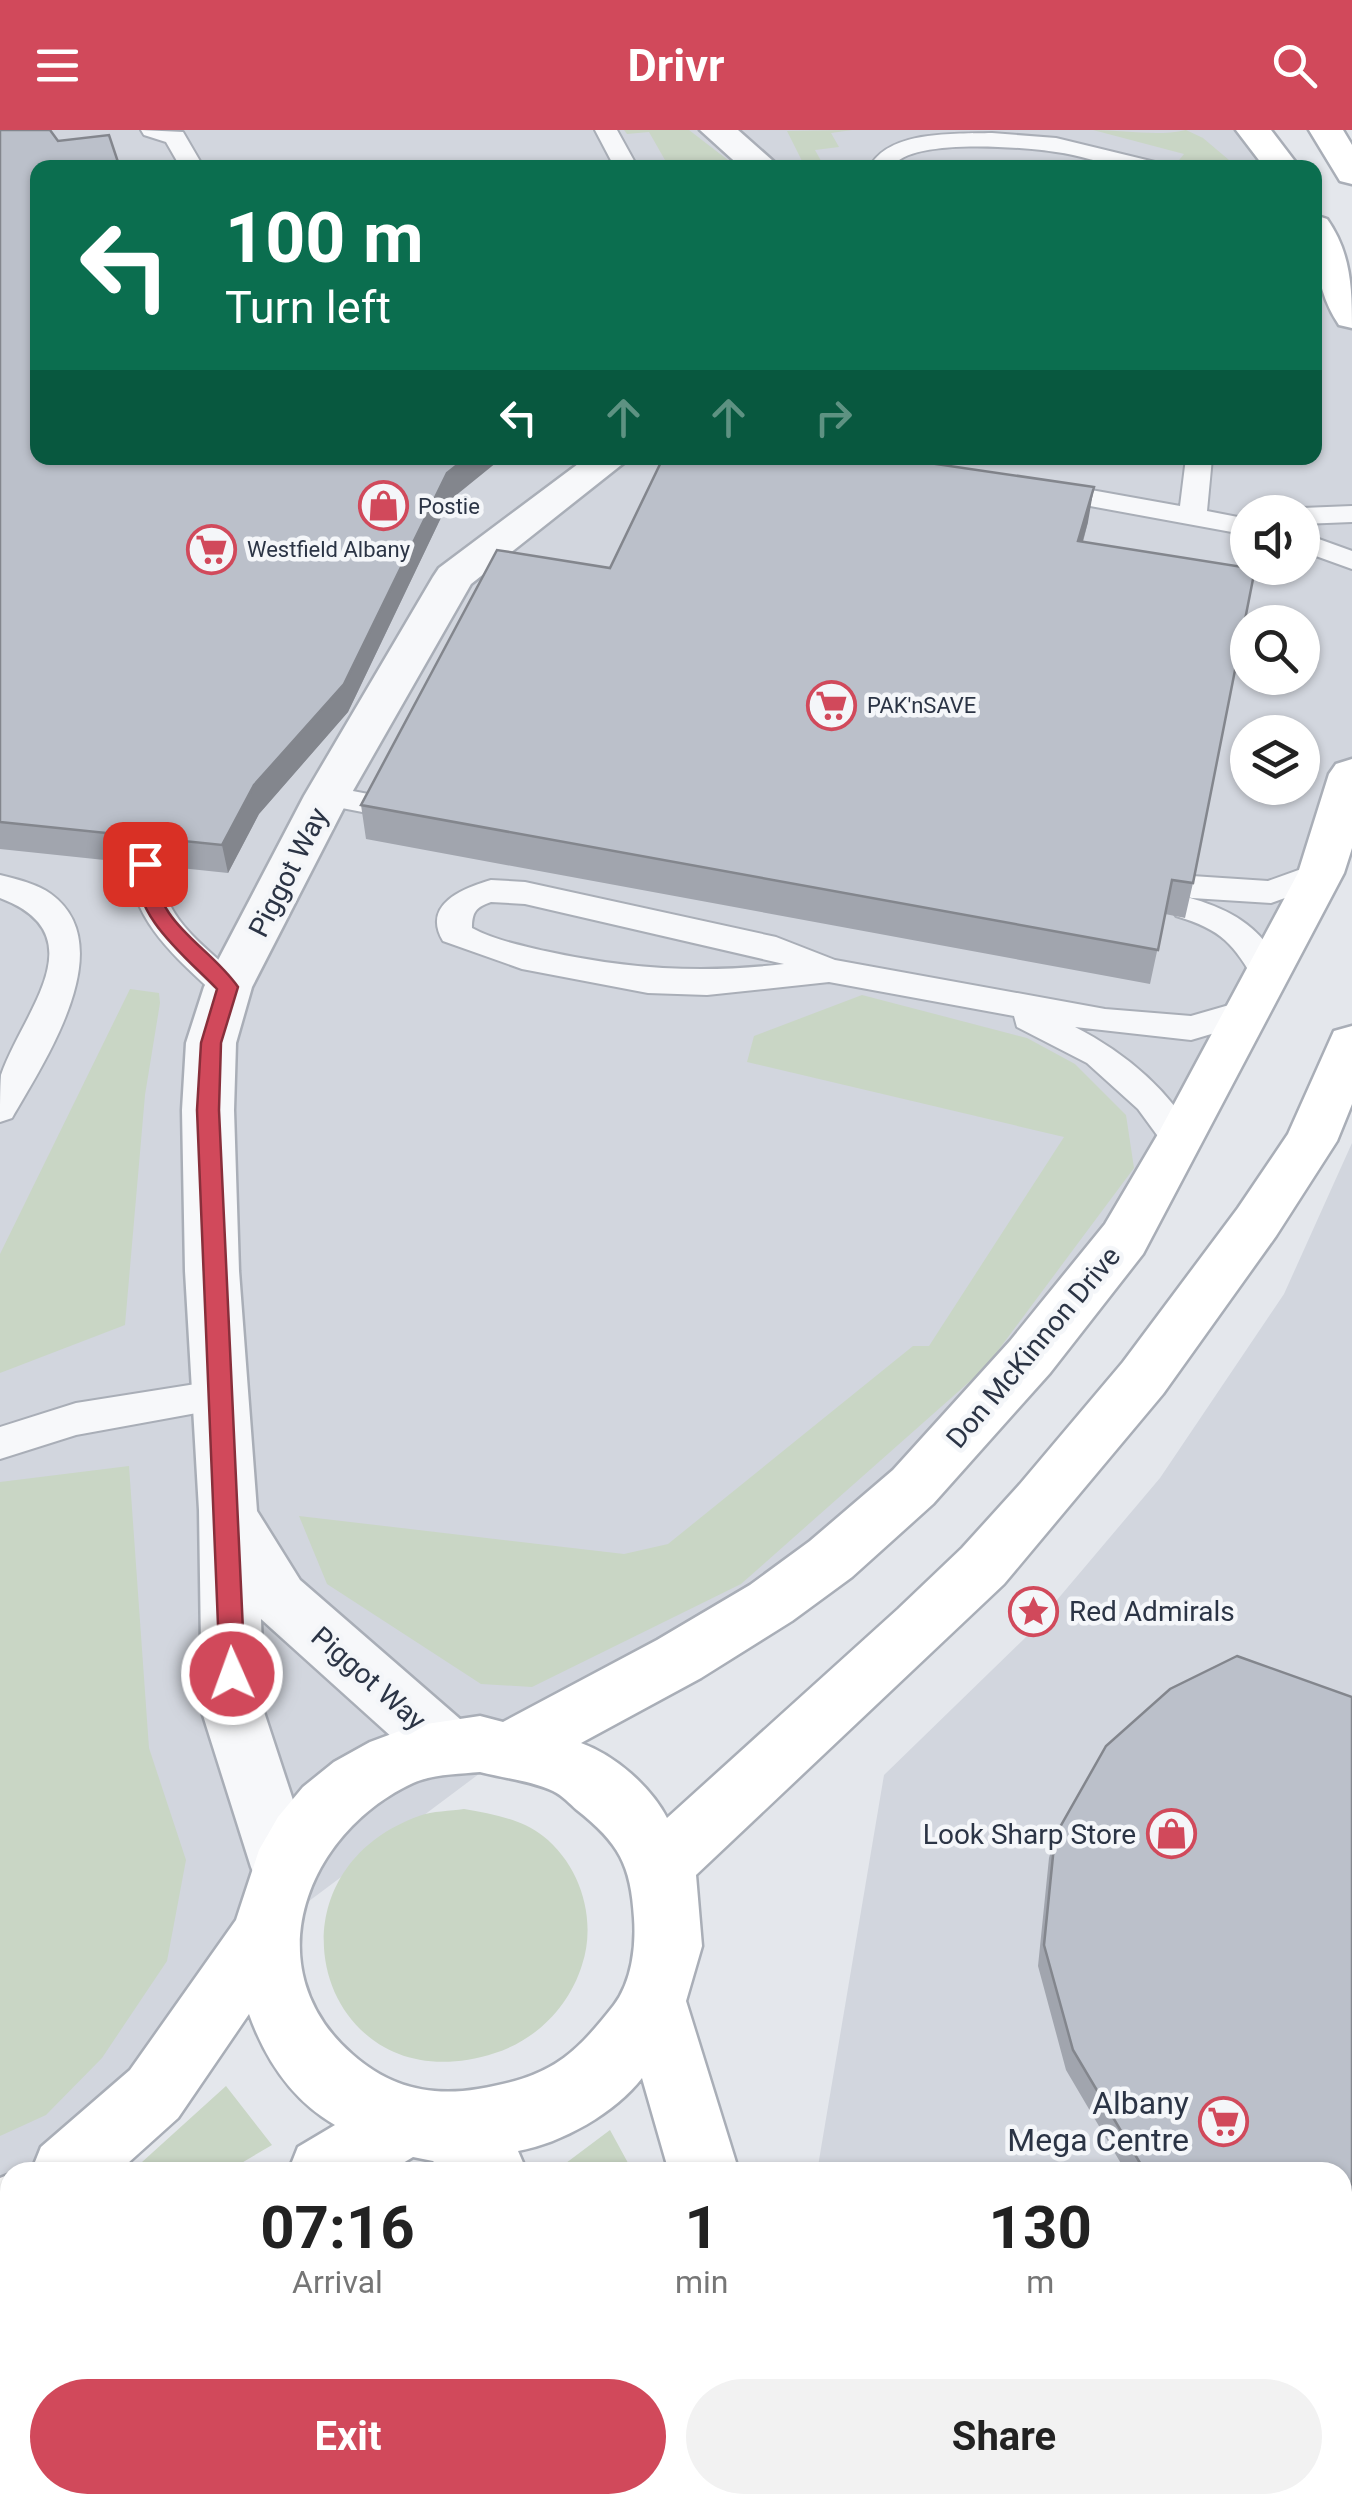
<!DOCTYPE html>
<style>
:root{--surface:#fff;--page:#f2f2f2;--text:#222;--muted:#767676;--accent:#d1495b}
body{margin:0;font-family:Roboto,sans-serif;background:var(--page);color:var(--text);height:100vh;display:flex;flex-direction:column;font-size:38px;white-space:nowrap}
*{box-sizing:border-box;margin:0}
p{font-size:32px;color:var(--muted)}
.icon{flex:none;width:55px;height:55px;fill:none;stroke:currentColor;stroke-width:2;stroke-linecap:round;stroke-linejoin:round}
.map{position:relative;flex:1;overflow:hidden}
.drawer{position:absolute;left:0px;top:2032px;width:1352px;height:352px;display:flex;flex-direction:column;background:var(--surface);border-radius:30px 30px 0 0;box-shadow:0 2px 8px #0004}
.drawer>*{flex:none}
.hud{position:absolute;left:30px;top:30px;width:1292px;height:305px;border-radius:20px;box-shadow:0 2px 8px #0004;background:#0b6e4f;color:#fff;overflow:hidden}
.tools{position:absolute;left:1230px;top:365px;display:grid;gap:20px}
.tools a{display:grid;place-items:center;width:90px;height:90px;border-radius:50%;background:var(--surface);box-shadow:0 2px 8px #0004;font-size:50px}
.pin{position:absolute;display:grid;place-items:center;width:85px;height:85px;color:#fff;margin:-42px;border-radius:20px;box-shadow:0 5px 15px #0006}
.me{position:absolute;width:110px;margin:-55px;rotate:358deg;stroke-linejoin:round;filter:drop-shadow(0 0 8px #0008)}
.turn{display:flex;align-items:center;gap:35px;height:210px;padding:0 30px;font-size:45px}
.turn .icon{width:130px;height:130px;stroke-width:2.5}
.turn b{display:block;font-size:70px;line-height:85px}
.lanes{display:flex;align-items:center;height:95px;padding:0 30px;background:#0003;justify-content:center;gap:50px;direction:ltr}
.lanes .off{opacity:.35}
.eta{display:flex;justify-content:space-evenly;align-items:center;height:170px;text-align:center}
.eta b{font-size:60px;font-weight:700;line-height:70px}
.action{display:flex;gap:20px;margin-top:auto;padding:20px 30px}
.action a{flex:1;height:115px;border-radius:60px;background:var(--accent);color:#fff;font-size:40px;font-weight:700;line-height:115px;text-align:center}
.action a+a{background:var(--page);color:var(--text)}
header{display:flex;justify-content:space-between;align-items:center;height:130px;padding:0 30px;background:var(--accent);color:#fff;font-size:45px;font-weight:700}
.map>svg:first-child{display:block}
</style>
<header><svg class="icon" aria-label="menu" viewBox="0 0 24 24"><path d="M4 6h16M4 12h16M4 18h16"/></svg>Drivr<svg class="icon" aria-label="search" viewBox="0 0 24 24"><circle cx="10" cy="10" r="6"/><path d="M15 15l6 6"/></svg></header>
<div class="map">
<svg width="1352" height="2384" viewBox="0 0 1352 2384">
<rect width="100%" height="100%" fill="#e4e7ec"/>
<!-- built -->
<path fill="#d2d6de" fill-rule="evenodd" d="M0,0H1253L1283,37L38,38V328H1315V96L1352,187V643L1180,1011L913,1357L515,1617L265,1804L91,2024L66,2042H10V2079L0,2084ZM1248,382H1302V438H1248ZM1248,492H1302V548H1248ZM1248,602H1302V658H1248Z
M1352,1013V2384H985L980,2375H1342V2042H817L884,1645L1024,1509L1160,1348L1284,1164Z"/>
<!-- green -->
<path fill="#c9d6c5" d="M624,0H689L737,37H669L649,2L627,4Z
M852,0L831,3L839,17L815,20L825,38L805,37L787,1Z
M1093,0C1125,0 1156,7 1186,0L1203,8L1229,30V37H1179L1176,34L1184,24Z
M130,859L159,863L160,873L145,965L125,1195L0,1243V1124Z
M862,865L1027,908L1075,934L1126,985L1134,1038L985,1238L741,1454L532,1557L481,1554L327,1454L299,1386L624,1424L668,1414L913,1216H929L1064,1007L747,932L754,906Z
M129,1336L149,1618L186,1730L167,1831L102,1928L46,1985L0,2006V1352Z
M464,1679C491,1684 520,1688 543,1706C581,1736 597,1790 582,1835C569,1877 536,1910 495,1923C322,1980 252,1746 419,1686C433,1681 450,1681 464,1679Z
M226,1956L272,2015L226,2042H131Z
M610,2000L633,2042H554Z
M10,2331V2375H586L589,2384H0V2336Z"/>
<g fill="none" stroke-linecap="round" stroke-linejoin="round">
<defs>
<path id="lane" d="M141,0L183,2L204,38H181L166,12L144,5Z
M595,0H617L638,38H615Z
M992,3L1056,8L1159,33L1162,38C1150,38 1136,39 1124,37C1101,33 1079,25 1056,22C1025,17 907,7 892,38H869C888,0 954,4 992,3Z
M1186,328H1212L1207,381L1248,389V405L1041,367L1027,359L1041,351L1180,376Z
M1352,376V392L1302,394V382H1291L1302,378Z
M1302,403L1352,421V439L1302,421Z
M327,656L394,669L399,676L394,683L383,686L316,673L311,666L316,659Z
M145,724L156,727C165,741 162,758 169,773C183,803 216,826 240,849L245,857L240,865L228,869L216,865C177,828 133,793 129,735L134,727Z
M1321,732L1332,735L1337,743L1332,751L1271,773L1192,768L1181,765L1176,757L1181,749L1192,746L1268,751Z
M0,745C16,749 38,754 51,764C122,816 44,932 12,988L0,992C0,978 0,958 1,945C22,883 99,805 0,768Z
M491,750L525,752L776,807L835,830L1105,879L1191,886L1250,869L1262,873L1267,881L1262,889L1191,910L1075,897C1126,923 1170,961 1198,1011L1192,1020L1180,1024L1168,1020L1138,979L1087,933L1017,897L1014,886L829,852L707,865L648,863L522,839L443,811C421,774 464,758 491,750ZM491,772L525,774L784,834C701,844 626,839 545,821C520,815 494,810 472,798C472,782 476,777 491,772Z
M1187,767C1236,781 1264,799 1286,846L1281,854L1269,858L1257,854C1233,814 1223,800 1176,786L1171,778L1176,770Z
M221,1250L235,1254L240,1265L235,1276L76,1305L0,1329V1297L76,1273Z"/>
<path id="street" d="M700,0H738L781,38H742Z
M586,328H630L471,454L350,666L252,857L236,913L234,980L239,1141L257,1381L300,1450L468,1596L477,1616L468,1636L446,1644L424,1636L261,1489L264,1582L315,1737L306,1758L283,1767L260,1758L251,1737L202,1582L199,1380L185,1141L182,980L186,913L204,857L304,666L433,447L439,438Z"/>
<path id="secondary" d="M1236,0H1271L1300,38H1265Z
M1309,0H1343L1352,15V54L1340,51Z
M1315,85L1327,89C1351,123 1352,158 1352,198L1339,195C1316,161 1315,125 1315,85Z
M1352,629V718L1344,743L1143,1124L1050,1243L933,1374L852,1447L792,1491L701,1548L581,1613C615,1625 651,1657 667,1688L898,1479L962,1418L1020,1354L1123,1232L1238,1078L1288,1004L1334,901L1352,896V974L1337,1011L1276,1106L1163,1264L1004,1454L696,1745L702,1816L686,1871L739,2042H669L642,1948C615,1983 562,2013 518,2021L527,2042H444L433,2031L413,2027L388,2042H288L298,2017L335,1995C292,1970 266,1931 249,1884L178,1988L118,2042H31L41,2017L130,1940L236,1790L259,1720L278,1687L303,1657L334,1632L370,1612L413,1596L480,1586L503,1592L657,1510L750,1455L810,1411L893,1340L1010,1211L1105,1094L1158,1004L1298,743L1329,644L1336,634ZM480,1642C503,1648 532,1651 553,1661C562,1665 570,1674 577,1680C619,1713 631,1735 634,1788C636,1816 632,1851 614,1875C571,1930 548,1947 478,1959C430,1967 389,1957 352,1924C253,1838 307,1702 413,1653C433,1644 459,1644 480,1642Z
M10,2044V2115L0,2120V2048Z
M10,2180V2255L0,2259V2184Z
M649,2375H726L729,2384H653Z
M803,2375H880L883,2384H807Z"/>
</defs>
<!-- lane casing -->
<use href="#lane" stroke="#a9aeb7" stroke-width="4"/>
<!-- street casing -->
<use href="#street" stroke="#a9aeb7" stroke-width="5"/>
<!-- secondary casing -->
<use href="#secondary" stroke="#a9aeb7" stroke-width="5"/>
<!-- lane -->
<use href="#lane" fill="#f7f8fa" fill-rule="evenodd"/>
<!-- street -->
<use href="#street" fill="#f7f8fa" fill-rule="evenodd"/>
<!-- secondary -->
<use href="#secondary" fill="#fff" fill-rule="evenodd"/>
</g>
<!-- wall -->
<path fill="#a1a5ae" d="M0,0L58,11L38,328L449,371L348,582L259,684L228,743L0,719Z
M1088,392L1083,412L1193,753L1185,788L1165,784L1150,854L366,709L361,675L610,438Z
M1352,1567V2364L1342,2360V2042H1126L1066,1940L1038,1836L1049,1728L1055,1706Z"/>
<!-- shaded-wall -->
<path fill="#83868d" d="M466,328H502L449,371L348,582L259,684L228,743L222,715L254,655L447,343Z
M1094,357L1088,392L1073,446L1078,411Z"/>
<!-- building -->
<path fill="#bbc0ca" stroke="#83868d" stroke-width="2.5" d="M0,0H50L58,11L109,5L120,38H38V328H466L447,343L344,554L254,655L222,715L0,692Z
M663,328H895L1094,357L1078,411L1255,439L1193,753L1172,750L1158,820L361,675L497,420L610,438Z
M1237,1526L1352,1567V2344L1342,2340V2042H1142L1143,2038L1073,1920L1044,1815L1055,1706L1106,1616L1170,1559Z"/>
<!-- route -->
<path fill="#d1495b" stroke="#882f3b" stroke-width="2.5" d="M145,728L155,734C153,794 208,814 238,857L221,913L219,980L245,1544L241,1552L232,1555L224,1552L220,1544L197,980L201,913L217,859C183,824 133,787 136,734Z"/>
<!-- icons -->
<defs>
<symbol id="shop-ring" viewBox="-11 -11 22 22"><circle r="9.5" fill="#f4f6f9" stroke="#d1495b" stroke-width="1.5"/><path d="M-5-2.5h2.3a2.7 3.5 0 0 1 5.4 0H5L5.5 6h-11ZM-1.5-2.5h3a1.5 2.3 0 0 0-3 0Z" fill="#d1495b"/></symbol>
<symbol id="supermarket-ring" viewBox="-11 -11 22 22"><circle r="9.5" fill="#f4f6f9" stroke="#d1495b" stroke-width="1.5"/><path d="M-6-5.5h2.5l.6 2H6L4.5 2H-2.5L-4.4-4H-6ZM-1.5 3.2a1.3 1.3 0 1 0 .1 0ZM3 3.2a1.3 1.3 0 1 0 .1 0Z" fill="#d1495b"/></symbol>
<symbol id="sight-ring" viewBox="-11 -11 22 22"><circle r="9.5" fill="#f4f6f9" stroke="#d1495b" stroke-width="1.5"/><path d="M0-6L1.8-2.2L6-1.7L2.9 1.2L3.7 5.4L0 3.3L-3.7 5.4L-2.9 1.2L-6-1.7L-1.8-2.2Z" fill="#d1495b"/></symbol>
</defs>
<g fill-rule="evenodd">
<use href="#shop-ring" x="356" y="348" width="55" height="55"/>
<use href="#supermarket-ring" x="184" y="392" width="55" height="55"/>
<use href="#supermarket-ring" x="804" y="548" width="55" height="55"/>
<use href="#sight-ring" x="1006" y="1454" width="55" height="55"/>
<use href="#shop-ring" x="1144" y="1676" width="55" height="55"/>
<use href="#supermarket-ring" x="1196" y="1964" width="55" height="55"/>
</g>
<g text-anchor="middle" stroke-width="9" stroke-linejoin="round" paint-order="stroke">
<!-- far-poi labels -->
<g font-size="22" fill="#2b3445" stroke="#f4f6f9" text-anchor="start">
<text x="418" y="384">Postie</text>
<text x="247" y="427">Westfield Albany</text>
<text x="867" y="583">PAK'nSAVE</text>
</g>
<!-- street labels -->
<g font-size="28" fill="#2b3445" stroke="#f4f6f9">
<text transform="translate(288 742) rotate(-63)" y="10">Piggot Way</text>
<text transform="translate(1033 1217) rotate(-50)" y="10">Don McKinnon Drive</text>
<text transform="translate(369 1548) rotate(41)" y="10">Piggot Way</text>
</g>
<!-- poi labels -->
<g font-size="28" fill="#2b3445" stroke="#f4f6f9" text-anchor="start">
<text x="1069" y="1491">Red Admirals</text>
<text x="1136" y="1714" text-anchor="end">Look Sharp Store</text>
</g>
<!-- near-poi labels -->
<g font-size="32" fill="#2b3445" stroke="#f4f6f9" text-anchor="end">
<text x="1189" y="1984">Albany<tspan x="1189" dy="37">Mega Centre</tspan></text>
</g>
</g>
</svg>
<div class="tools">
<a><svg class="icon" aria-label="sound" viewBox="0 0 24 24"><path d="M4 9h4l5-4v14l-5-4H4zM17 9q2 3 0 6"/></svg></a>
<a><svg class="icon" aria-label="search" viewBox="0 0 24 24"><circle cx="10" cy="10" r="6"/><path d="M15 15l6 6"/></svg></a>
<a><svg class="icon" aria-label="layers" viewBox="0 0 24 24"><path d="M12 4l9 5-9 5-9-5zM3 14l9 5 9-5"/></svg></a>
</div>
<div class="pin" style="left:145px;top:734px;background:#d93025"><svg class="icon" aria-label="arrive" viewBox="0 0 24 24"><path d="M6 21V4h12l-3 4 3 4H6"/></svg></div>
<svg class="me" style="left:232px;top:1544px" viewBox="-20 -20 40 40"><circle r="17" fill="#d1495b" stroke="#fff" stroke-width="3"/><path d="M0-11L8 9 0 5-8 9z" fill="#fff"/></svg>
<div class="hud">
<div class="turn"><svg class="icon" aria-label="left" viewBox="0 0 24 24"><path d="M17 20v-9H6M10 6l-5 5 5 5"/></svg><div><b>100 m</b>Turn left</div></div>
<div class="lanes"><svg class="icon" aria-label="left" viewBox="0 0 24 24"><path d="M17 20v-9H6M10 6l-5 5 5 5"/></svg><svg class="icon off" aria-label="ahead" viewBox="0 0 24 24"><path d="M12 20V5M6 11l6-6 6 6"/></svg><svg class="icon off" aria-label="ahead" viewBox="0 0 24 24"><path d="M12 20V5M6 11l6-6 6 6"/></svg><svg class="icon off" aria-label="right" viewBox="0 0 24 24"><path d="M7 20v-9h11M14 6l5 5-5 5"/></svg></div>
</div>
<section class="drawer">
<div class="eta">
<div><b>07:16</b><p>Arrival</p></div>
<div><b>1</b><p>min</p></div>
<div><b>130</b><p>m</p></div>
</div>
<div class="action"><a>Exit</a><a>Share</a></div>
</section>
</div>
